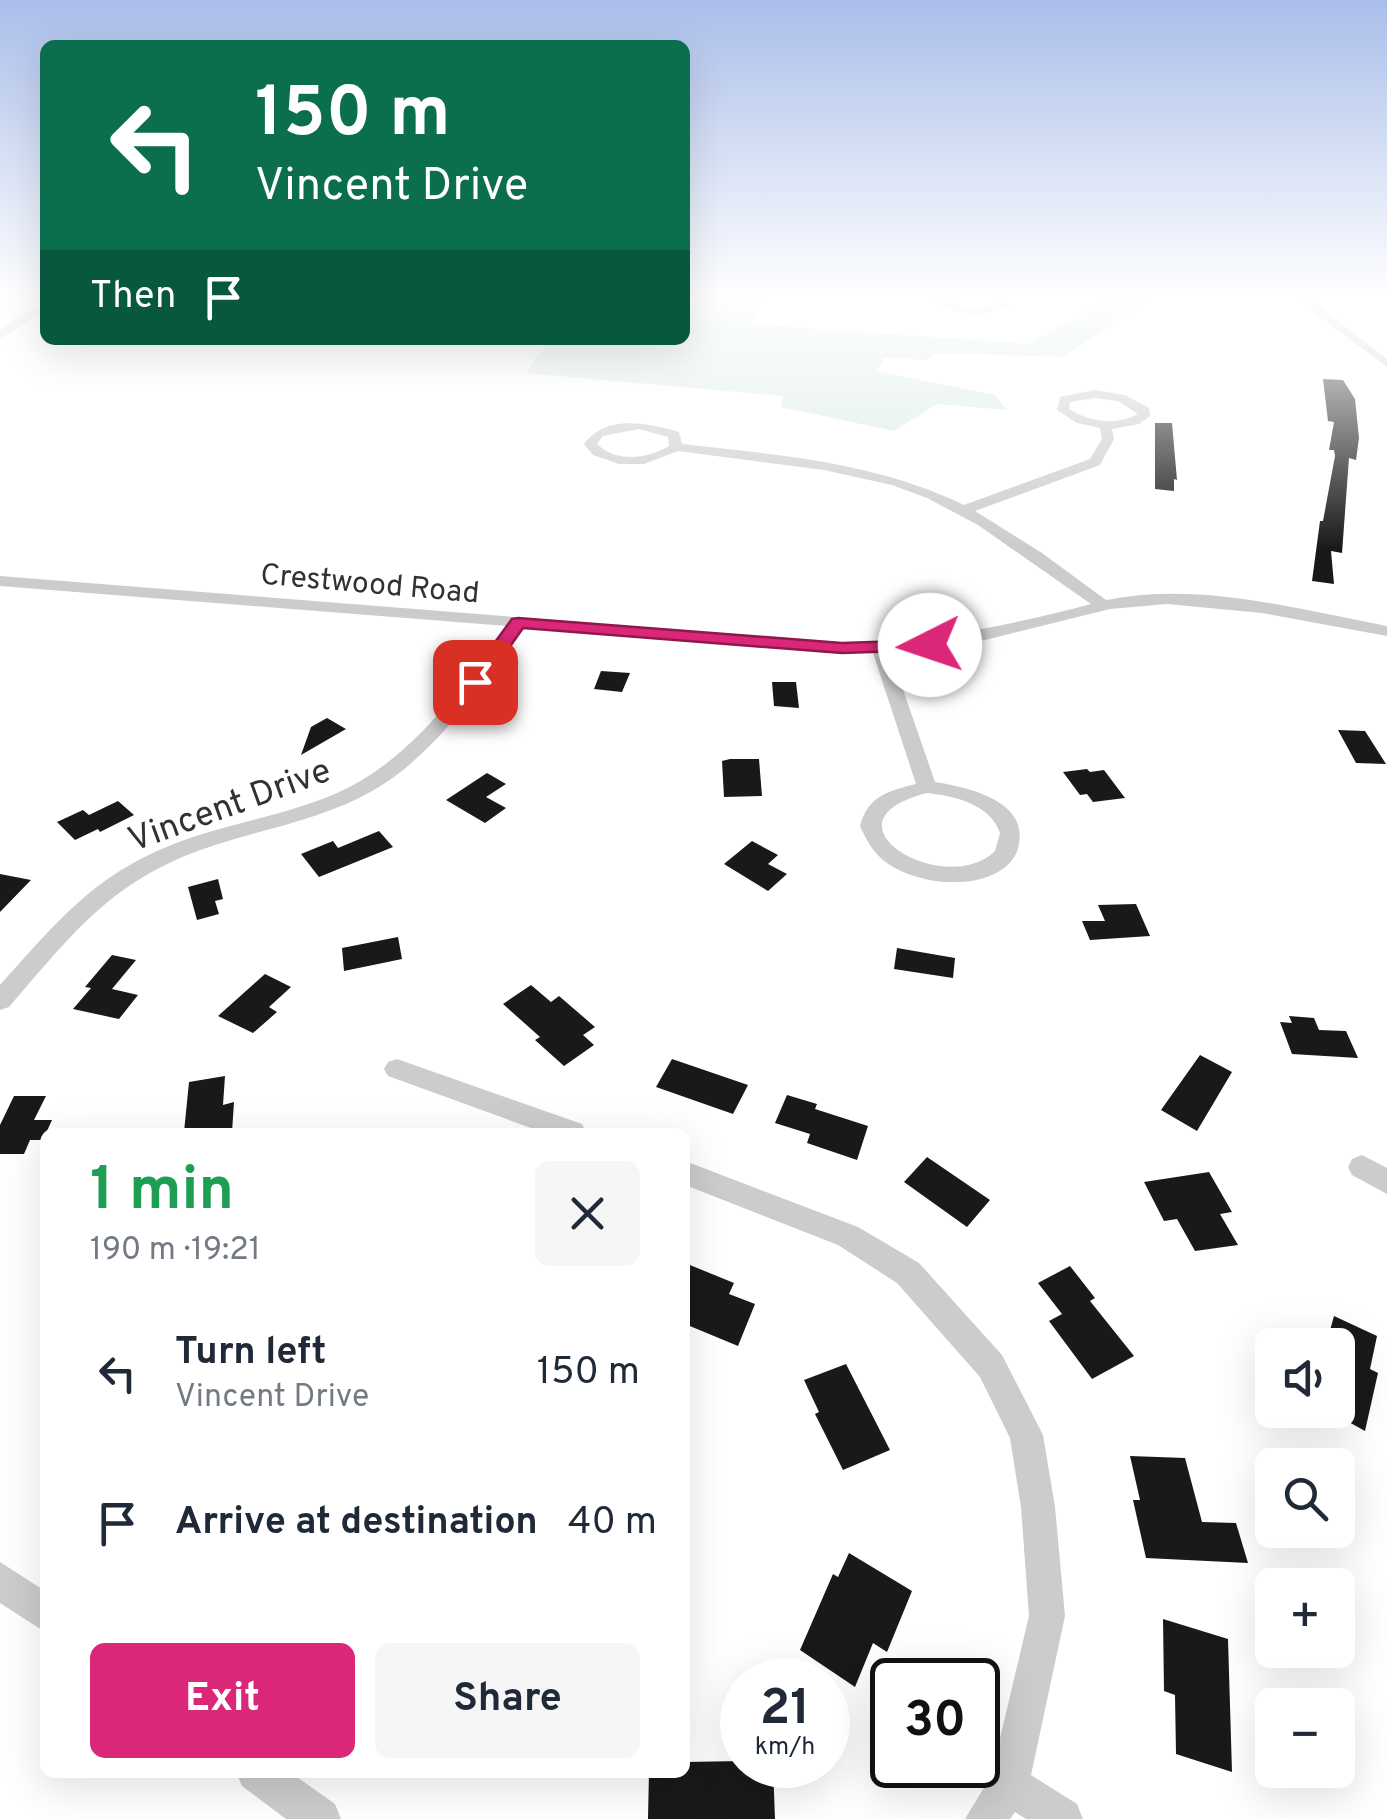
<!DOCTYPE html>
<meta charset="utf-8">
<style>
:root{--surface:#fff;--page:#f6f6f7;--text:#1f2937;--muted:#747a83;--accent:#db2777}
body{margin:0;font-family:Overpass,sans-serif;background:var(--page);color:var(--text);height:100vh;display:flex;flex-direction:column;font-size:38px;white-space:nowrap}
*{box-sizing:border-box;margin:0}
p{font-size:32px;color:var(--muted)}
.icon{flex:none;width:55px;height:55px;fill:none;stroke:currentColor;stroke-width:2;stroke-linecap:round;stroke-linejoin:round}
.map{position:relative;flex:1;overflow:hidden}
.drawer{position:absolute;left:40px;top:1128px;width:650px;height:650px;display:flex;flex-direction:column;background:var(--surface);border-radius:15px;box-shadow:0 10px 40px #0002}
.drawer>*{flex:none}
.top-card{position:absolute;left:40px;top:40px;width:650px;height:305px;border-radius:15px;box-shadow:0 10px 40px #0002;background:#0b6e4f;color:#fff;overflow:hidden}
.buttons{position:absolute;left:1255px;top:1328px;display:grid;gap:20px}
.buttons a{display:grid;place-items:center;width:100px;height:100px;border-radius:15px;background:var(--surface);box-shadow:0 10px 40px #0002;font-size:50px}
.speed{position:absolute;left:720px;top:1658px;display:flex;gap:20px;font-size:50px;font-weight:700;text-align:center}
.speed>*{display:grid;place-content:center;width:130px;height:130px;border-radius:50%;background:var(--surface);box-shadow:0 10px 40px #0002;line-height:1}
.speed small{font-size:25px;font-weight:400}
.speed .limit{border:5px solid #111;border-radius:15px;background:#fff;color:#111}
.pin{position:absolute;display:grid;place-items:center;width:85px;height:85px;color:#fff;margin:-42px;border-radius:20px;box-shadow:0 5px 15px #0006}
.me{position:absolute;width:110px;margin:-55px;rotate:266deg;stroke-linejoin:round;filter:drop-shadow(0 0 8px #0008)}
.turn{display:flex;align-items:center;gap:35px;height:210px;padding:0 50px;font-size:45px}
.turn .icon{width:130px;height:130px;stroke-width:2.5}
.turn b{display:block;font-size:70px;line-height:85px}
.then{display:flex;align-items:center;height:95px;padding:0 50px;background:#0003;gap:20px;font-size:38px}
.round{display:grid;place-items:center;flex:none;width:105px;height:105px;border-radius:15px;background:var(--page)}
.summary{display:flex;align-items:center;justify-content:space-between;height:170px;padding:0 50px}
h1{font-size:60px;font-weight:700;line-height:75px;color:#1e9e55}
.primary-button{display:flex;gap:20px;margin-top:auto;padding:20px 50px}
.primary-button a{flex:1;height:115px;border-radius:15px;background:var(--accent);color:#fff;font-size:40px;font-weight:700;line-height:115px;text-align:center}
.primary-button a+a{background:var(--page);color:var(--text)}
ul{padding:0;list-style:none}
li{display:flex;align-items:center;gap:30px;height:150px;padding:0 50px}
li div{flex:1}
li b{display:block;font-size:38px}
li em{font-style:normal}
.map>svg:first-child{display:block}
</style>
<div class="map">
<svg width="1387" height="1819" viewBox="0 0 1387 1819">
<rect width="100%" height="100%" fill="#fff"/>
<!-- green -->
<path fill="#d9e9e9" d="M685,295H763L752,324L1028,344L1117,295H1155L1063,357L936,353L926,360L884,358L876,371L995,395L1007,410L937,404L894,431L781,407L783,396L526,373L550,340H685Z"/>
<!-- building -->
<path fill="#191919" d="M1323,379L1343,380L1355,399L1359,438L1356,460L1349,458L1342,553L1331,551L1334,584L1312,581L1320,521H1323L1335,456L1334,450H1329L1334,422L1328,421Z
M1155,423H1172L1177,480L1174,479V491L1155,489Z
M601,671L630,673L622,692L594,689Z
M772,682H796L799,708L774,706Z
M327,718L346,729L301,755L311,727Z
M1338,730L1365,731L1386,764L1356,763Z
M730,759H759L762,796L724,797L722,761Z
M1087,769L1090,772L1104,770L1125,798L1093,802L1087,794L1080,795L1063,772Z
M487,773L506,784L486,797L506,808L485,823L446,800Z
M118,801L134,815L100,832L98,829L75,840L57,822L83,810L89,815Z
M379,831L393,847L319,877L301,854L333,841L338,848Z
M752,841L778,855L768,864L787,874L768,891L724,864Z
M0,874L31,880L0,912Z
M218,879L223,899L215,901L219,914L197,920L188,887Z
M1136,904L1150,936L1090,940L1082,921H1105L1098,905Z
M398,937L402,959L344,971L342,948Z
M897,948L955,958L953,978L894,969Z
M112,955L136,960L112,989L138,995L119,1019L73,1009L91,988L85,987Z
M265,974L291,987L269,1007L277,1012L253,1033L218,1016Z
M531,985L551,1002L559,996L595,1027L583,1035L594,1045L564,1066L535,1040L540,1037L503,1004Z
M1289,1016L1314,1018L1319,1030L1346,1031L1358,1058L1292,1054L1280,1022L1292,1023Z
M1200,1055L1232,1072L1197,1131L1161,1110Z
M672,1059L748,1085L733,1114L656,1087Z
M225,1076L223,1105L234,1102L232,1132H184L189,1082Z
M787,1095L817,1104L815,1109L868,1126L857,1160L807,1143L810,1134L775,1123Z
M14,1096H46L34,1120H52L43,1140H30L24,1154H0V1125Z
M927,1157L990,1200L967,1227L904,1182Z
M1209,1172L1232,1212L1220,1214L1238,1245L1195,1251L1177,1219L1164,1221L1144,1182Z
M685,1263L734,1283L729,1294L755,1304L738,1346L685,1324Z
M1070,1266L1095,1298L1090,1301L1134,1356L1092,1379L1049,1321L1062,1314L1038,1283Z
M1334,1316L1377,1336L1370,1369L1378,1373L1365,1431L1338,1416V1345H1326Z
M846,1364L890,1450L843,1470L815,1414L819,1412L804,1380Z
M1130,1456L1185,1458L1202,1522L1236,1523L1248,1563L1146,1558L1133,1500H1140Z
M849,1553L912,1591L887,1652L873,1643L855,1687L800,1650L833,1574L838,1577Z
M1163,1619L1228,1639L1232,1772L1176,1754L1175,1695L1164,1691Z
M742,1761V1765H773L775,1819H648L649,1772H685V1762Z"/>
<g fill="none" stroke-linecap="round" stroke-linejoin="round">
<!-- minor -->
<path fill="#ccc" fill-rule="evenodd" d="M935,295H945L943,298C961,309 979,309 999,303L992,295H1004L1009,305C986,318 954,317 933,299Z
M1300,295H1310L1325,311L1387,359V367L1317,315Z
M1094,390L1125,395L1149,408L1150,416L1139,424L1112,429L1114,439L1100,465L975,511L1042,553L1106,600C1199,581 1296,609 1387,626V636L1262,613L1167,604L1110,609L985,640L890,652L935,782C966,787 1027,800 1019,843C1018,853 1012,862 1004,868C973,891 916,884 887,863C873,853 867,841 860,826C868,796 888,791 916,784L873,653L523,628C481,686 437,753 374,790C326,818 268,828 215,845C113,878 75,931 9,1007L0,1010V985C64,914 101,867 196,836C251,818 312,810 362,780C422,744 466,682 507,626L0,586V576L842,643C928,642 1008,626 1091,604L978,525L927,498L892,485L824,470L678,451L644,464H619L593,455L584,444C607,414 646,423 679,432L682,444C779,455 875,462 964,505L1090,459L1102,439L1100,428L1077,423L1057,410L1060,397ZM1094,398L1118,401L1138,414C1115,426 1091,422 1069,409L1070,402ZM639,429L668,437L669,446C647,459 617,463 597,444L603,436ZM927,793C955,796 990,804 1000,833L995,851C945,900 813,822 927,793Z
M397,1059L582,1124L586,1132H542L388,1076L384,1069L388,1062Z
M1362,1155L1387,1168V1194L1352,1175L1348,1167L1352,1159Z
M685,1161L858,1227L919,1263L1002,1355L1043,1435L1055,1507L1065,1616L1031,1775L1077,1804L1083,1819H1026L1015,1812L1010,1819H965L991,1776L1029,1616L1021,1507L1010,1438L980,1377L897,1283L838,1245L685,1185Z
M0,1562L45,1591V1632L0,1603Z
M236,1772H290L335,1804L341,1819H286L242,1786Z"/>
<!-- tertiary -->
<path fill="#ccc" fill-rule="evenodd" d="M45,300V310L0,339V329Z"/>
</g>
<!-- sky -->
<linearGradient id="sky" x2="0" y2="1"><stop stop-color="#aabeea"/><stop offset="0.54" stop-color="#fff"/><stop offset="1" stop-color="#fff" stop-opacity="0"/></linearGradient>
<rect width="1387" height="549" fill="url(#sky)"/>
<!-- route -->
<path fill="#db2777" stroke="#8e194d" stroke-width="2.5" d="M518,618L842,643L930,640L939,645L930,650L842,653L523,628L482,686H469V678L512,619Z"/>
<g text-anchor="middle" stroke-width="10" stroke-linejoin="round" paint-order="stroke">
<!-- far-street labels -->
<g font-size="30" fill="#323232" stroke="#fff">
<text transform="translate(370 583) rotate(5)" y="10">Crestwood Road</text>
</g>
<!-- street labels -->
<g font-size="35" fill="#323232" stroke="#fff">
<text transform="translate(229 804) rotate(-20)" y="12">Vincent Drive</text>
</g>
</g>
</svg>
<div class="buttons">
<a><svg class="icon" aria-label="sound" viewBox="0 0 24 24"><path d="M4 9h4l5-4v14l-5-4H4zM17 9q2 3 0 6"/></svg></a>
<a><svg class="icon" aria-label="search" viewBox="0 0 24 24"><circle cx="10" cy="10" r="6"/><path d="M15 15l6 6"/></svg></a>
<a>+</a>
<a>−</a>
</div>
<div class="speed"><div>21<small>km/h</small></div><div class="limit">30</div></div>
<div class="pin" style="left:475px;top:682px;background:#d93025"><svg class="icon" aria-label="arrive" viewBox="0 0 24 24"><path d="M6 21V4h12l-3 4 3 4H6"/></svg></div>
<svg class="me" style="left:930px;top:645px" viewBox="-20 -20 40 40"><circle r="19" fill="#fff"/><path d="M0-13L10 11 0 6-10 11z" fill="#db2777"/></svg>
<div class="top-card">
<div class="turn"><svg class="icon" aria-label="left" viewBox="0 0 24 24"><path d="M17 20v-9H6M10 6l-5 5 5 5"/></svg><div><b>150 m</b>Vincent Drive</div></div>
<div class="then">Then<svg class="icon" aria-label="arrive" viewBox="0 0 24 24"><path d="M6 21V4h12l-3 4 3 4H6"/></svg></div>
</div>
<section class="drawer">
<div class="summary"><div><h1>1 min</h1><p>190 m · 19:21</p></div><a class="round"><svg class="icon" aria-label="close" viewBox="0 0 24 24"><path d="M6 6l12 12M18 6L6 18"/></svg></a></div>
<ul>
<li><svg class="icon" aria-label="left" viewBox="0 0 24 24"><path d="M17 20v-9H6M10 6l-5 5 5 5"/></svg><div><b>Turn left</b><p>Vincent Drive</p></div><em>150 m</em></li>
<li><svg class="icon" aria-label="arrive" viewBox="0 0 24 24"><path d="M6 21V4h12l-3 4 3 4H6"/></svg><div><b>Arrive at destination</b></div><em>40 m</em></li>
</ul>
<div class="primary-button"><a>Exit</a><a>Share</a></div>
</section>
</div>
